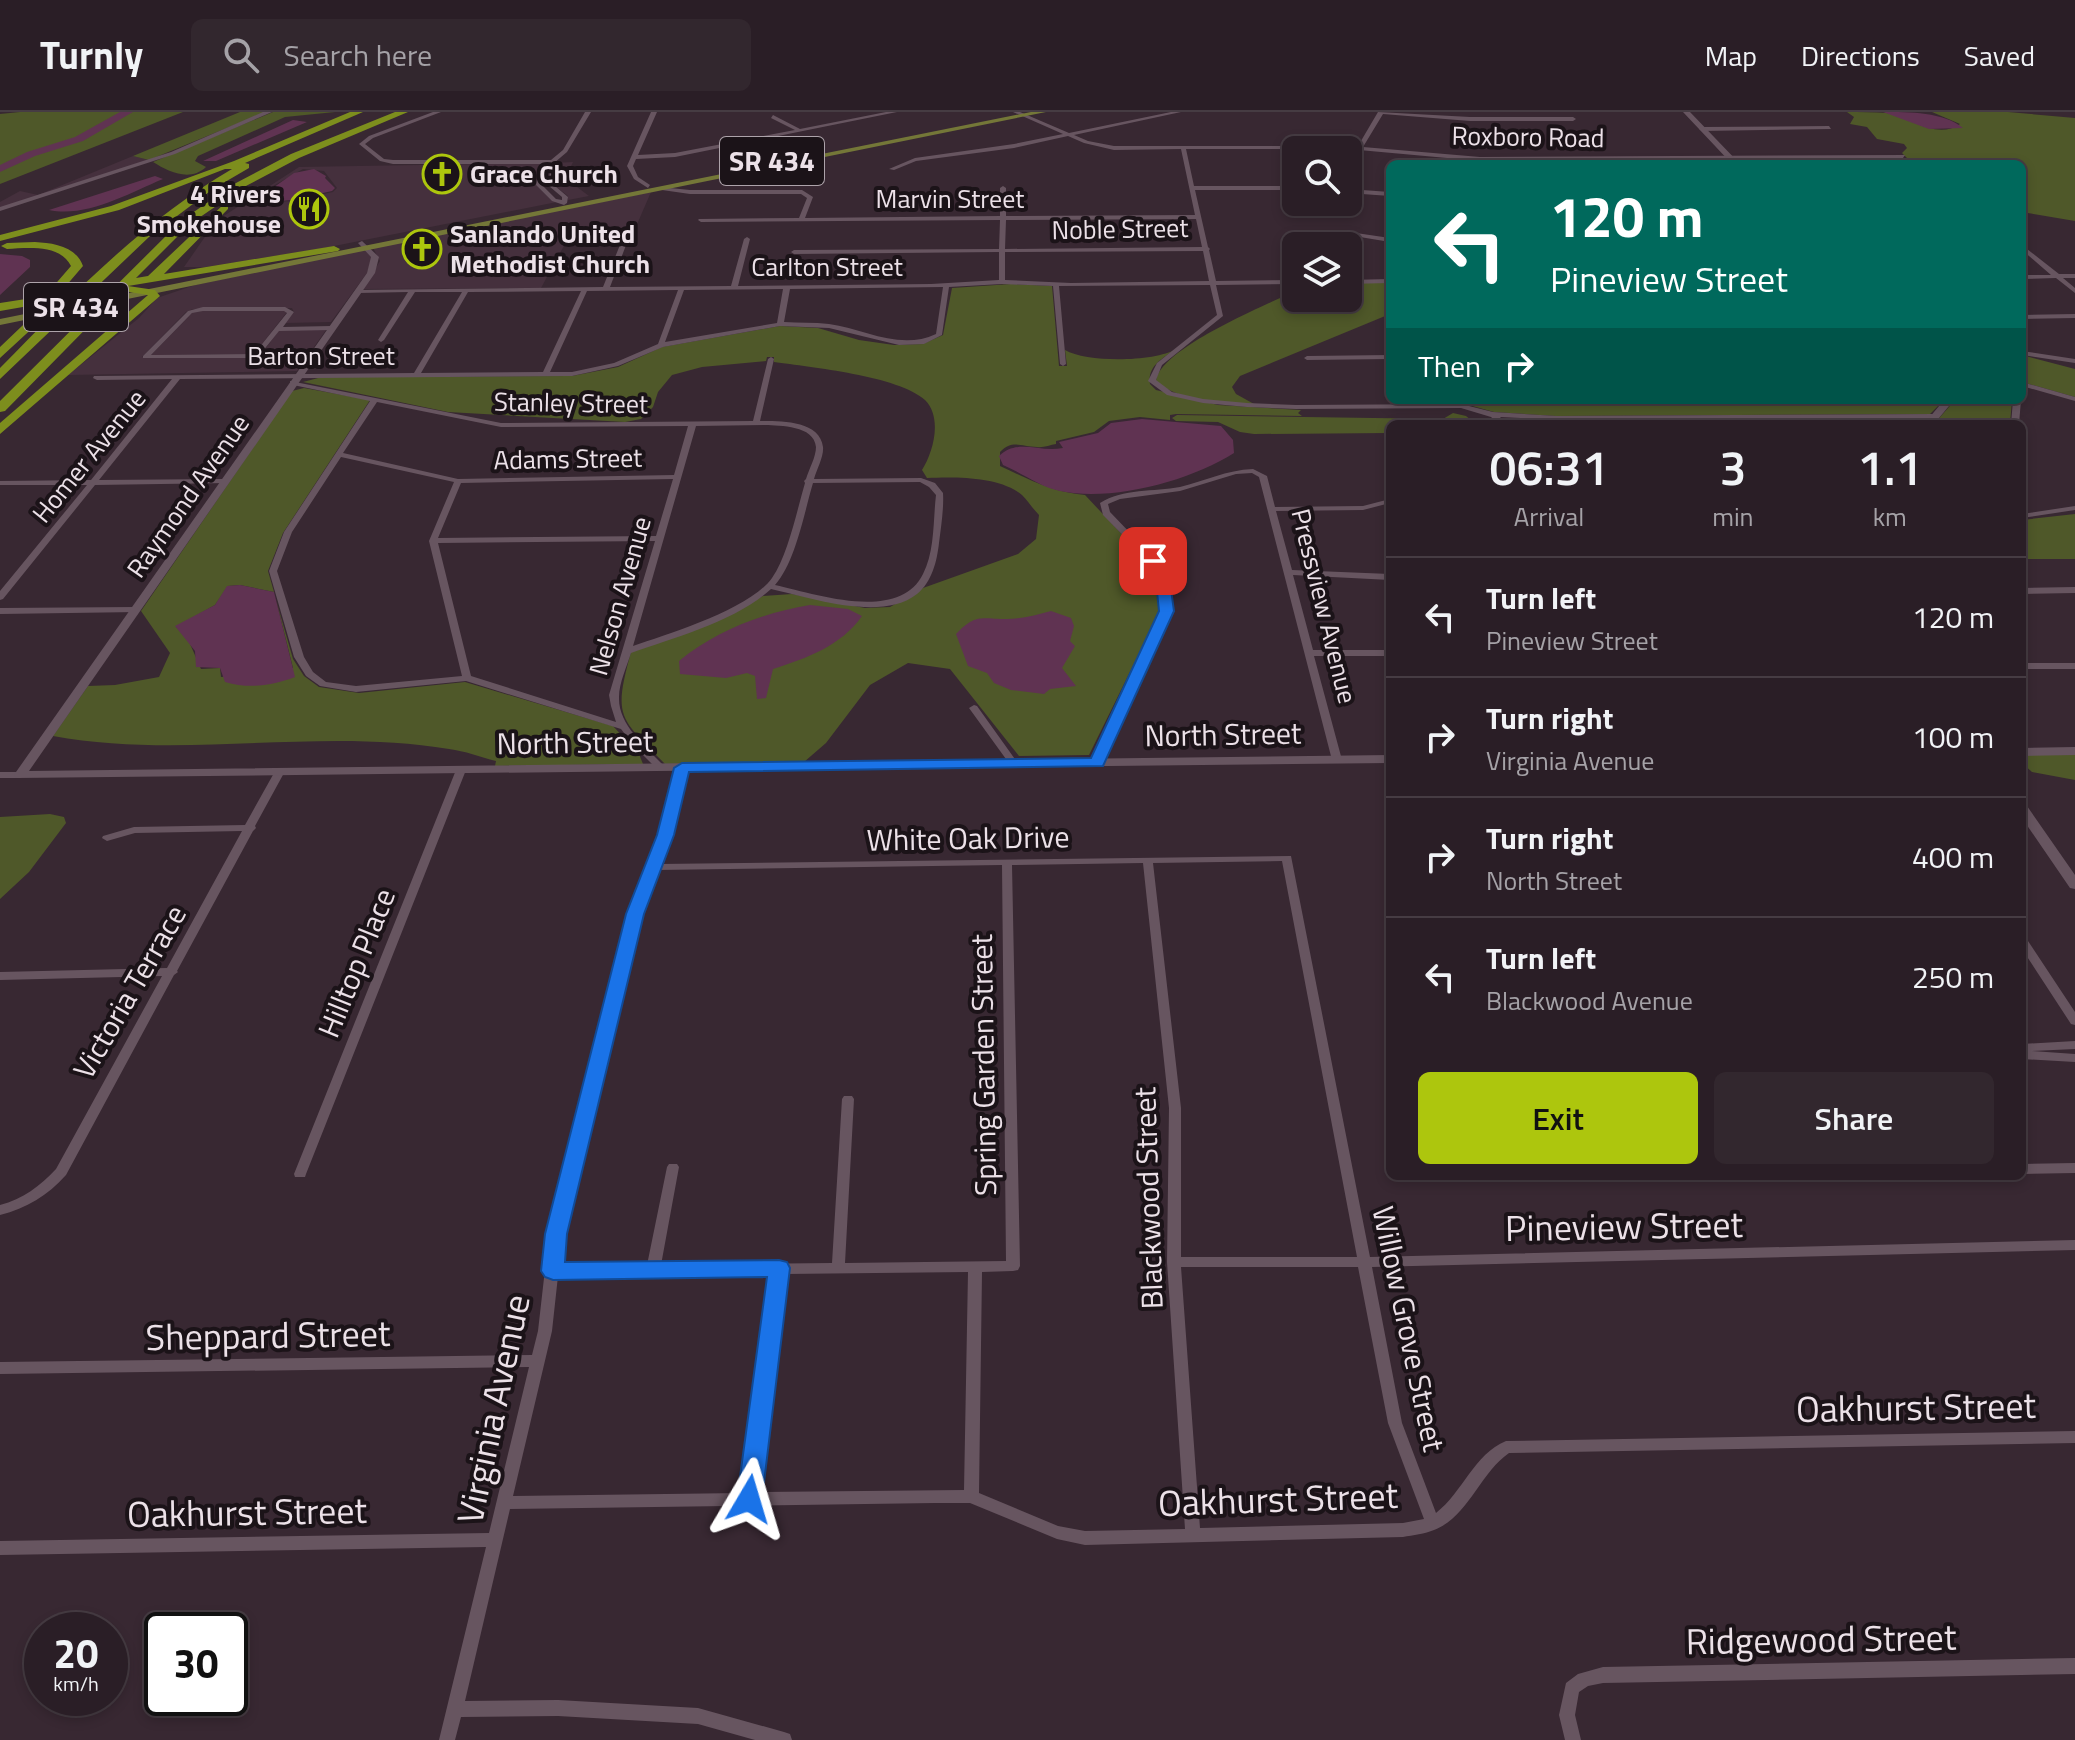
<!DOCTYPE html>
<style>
:root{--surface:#2a1e26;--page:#32272e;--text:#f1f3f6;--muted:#a5a2a7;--line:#463c43;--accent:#adc60d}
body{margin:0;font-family:"Titillium Web",sans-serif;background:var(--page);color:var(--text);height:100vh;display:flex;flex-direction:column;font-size:30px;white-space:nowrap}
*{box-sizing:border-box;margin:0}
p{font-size:26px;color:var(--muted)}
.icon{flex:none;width:44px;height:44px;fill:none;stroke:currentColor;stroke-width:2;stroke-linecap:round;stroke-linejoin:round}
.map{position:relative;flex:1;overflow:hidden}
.sheet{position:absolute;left:1386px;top:308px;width:640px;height:760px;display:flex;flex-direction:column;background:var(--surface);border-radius:12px;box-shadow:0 4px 12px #0003,0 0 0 2px var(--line)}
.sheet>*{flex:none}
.banner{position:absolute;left:1386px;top:48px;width:640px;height:244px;border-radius:12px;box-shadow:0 4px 12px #0003,0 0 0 2px var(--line);background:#00695c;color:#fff;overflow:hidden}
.tools{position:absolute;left:1282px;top:24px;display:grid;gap:16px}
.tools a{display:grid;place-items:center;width:80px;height:80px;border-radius:12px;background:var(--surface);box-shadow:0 4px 12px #0003,0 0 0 2px var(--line);font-size:40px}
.speed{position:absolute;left:24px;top:1500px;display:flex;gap:16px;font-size:40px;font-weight:700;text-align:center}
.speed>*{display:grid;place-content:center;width:104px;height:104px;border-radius:50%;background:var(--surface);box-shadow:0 4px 12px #0003,0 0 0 2px var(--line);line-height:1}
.speed small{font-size:20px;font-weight:400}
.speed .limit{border:4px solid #111;border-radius:12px;background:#fff;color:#111}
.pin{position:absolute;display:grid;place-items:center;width:68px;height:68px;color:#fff;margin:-34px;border-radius:16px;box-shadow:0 4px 12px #0006}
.me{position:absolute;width:88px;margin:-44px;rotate:7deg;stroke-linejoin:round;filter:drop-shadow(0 0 6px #0008)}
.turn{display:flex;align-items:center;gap:28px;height:168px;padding:0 32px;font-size:36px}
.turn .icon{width:104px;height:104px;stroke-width:2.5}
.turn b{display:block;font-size:56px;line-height:68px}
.then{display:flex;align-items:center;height:76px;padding:0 32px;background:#0003;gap:16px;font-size:30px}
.eta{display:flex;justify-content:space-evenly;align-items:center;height:136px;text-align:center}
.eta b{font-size:48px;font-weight:600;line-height:56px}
.primary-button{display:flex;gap:16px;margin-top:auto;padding:16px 32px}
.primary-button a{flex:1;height:92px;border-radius:12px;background:var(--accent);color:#111;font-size:32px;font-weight:600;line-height:92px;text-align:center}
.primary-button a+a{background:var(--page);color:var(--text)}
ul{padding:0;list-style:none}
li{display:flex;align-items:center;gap:24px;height:120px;padding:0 32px;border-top:2px solid var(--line)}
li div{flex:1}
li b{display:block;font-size:30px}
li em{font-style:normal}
header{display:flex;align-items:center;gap:48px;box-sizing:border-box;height:112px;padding:0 40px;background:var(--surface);border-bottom:2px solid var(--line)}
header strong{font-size:38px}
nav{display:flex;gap:44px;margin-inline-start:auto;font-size:28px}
.search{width:560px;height:72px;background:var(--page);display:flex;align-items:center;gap:20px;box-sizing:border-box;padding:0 28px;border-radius:12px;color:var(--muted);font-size:30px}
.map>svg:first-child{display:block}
</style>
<header>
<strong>Turnly</strong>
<div class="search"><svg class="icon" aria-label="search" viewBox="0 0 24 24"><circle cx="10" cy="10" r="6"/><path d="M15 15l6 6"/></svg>Search here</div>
<nav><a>Map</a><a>Directions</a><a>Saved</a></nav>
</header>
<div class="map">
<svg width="2075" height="1628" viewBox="0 0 2075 1628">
<rect width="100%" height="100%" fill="#382832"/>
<!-- built -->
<path fill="#45303d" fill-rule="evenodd" d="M133,44L149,48L0,96V90L20,79L38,83Z
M573,50L565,66L589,84L568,88V84L555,74L554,51Z
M546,51L536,63V73L551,88L557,90L324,136L206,155H184L216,109L299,55ZM303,57L324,59L337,76L333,80L291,89L248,92L259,82Z
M651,80L635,117L572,119L541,176L363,177L380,149L373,136Z
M366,137L372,146L367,161L331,210L285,211L294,200L292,196L193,197L186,200L142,245L255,246L260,244L279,218H326L297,259L68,263L139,206L157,186L195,173Z
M202,199H286L287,200L254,242L151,243L193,200Z"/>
<!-- green -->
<path fill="#4f5829" d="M20,0H183L0,72V2Z
M240,0H266L149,48L133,44Z
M273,0H335L285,5L198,44L195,49L206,55C190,70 169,60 153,50Z
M1847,0C1860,0 1874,0 1887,1C1911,6 1937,28 1960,12L1932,0H2008L2075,6V109L2022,100V52H1913L1902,41L1907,36L1904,32L1877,27L1867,15L1850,12L1854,5Z
M1348,171H1390V202L1240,264L1232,275L1236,282L1254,292C1223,290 1180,291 1156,269C1159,237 1267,192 1296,179V186H1348Z
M1011,172L1052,174L1059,254H1067L1065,238C1087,251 1155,250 1176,237C1163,246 1147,254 1150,272L1156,278L1218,293L1301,298L1298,301L1302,304L1176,302L1170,303V308L1140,305L1109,309L1094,320L1056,329V332C1050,333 1043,336 1037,335C1021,335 1013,327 1000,340V354C1030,368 1052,380 1085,383L1148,450L1158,470L1161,497L1089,643L1019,644L950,557L908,551L870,573L826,631L804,650L665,652C619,605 613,606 631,540L720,506L763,484L792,482L865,496L890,495L923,476L1018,442L1036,427L1039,403C1033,397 1028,389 1022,383C999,364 955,365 927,366L922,358C933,341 943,306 925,288C899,264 810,255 774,250V245H767L766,249L702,255L672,263L658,280L653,295L641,307L625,310L448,300L303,270L322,265L572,264L618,255L662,235L780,214L818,216L859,228L894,233L923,232L943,223L952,176Z
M2022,243L2075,257V285L2022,270Z
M304,276L370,288L283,421L268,459L274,480L240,473L228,474L215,493L176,515L187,525L201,557L220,556L221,565L293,556L276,488L293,547L304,564L319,575L359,581L465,570L613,614L639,642L643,652L495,654L496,649C480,645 465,639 449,637C318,615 183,648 53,624L88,574L115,573L159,565L170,541L141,499L292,279Z
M1465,288H1944L1930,302L1556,304L1494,300L1465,292Z
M1955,288H2012L2010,312H1934Z
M1453,301L1466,304L1476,312H1390V321L1254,322L1240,320L1218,310L1176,309L1172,306L1177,303L1443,307Z
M2075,402V447H2022V408Z
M2022,643H2075V668L2032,660L2022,651Z
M50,702L64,705L66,711L29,760L0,787V705Z"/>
<!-- water -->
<path fill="#603352" d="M1883,0C1909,0 1944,0 1963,16L1929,17Z
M293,8L307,10L216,49H203Z
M314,57L326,64L325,66L335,76L332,79L291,88L250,92L294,61Z
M155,64L163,67C129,81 87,106 49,98Z
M0,142L22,144L30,148V155L0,183Z
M1142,307L1221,314L1233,328L1234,341C1190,369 1112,390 1060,379C1040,375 1022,361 1003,353L999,344C1018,326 1039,341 1063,336L1059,330L1098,321L1111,311Z
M240,473L274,480L295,565C271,574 249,577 225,570L220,556L196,555L195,539L175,514L215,493L227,474Z
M810,493L848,497L862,504C841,534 807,546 773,557L766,586L757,587L755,564L747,561L726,566L680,562L679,549C716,519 762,501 810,493Z
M1051,499L1071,506L1074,514L1070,529L1075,534L1062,556L1076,574L1050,577L1044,582L1011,578L994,571L987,561L968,554L956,522C976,501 981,507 1007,507C1022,507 1037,503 1051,499Z"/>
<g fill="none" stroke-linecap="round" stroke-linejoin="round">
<!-- river -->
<path fill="#603352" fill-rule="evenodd" d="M120,0H133L83,29L35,44L0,60V53L27,40L75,25Z"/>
<!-- street -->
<path fill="#675560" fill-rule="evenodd" d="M433,0H441L373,26L365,32L384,47L393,48H551L563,38L585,0H591L567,40L554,51L555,74L568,85L567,91L564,93L552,89L536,73L538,61L547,52H393L380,49L359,32L369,24ZM550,54L549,74L562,85V88L556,87L542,73L544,61Z
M651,0H657L638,43L675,41L795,18L771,6L773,3L800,17L886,0H897L675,45L636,47L633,54L638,65L650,73L648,76L634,67L627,54Z
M1013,0H1020L1069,21L1171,0H1181L1074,23L1088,29L1114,34H1358L1378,0L1470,5H1573L1576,7L1573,9H1470L1383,2L1363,35L1480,45L1905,43L1903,46L1480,49L1348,37H1186L1194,74H1296V78H1195L1208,135L1210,137L1209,138L1216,169L1296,168V172L1216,173L1223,204L1162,253L1156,268L1172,280L1203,287L1247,291L1296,293L1461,292L1493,300L1557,304L1934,302L1938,304L1934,306L1557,308L1500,305L1507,312H1499L1491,305L1461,296L1296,297L1247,295L1203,291L1167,283L1148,269L1157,251L1217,203L1210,173L1059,174L1066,252L1063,254L1060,252L1053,174L1002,172L949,175L942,223L924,232L899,233L829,216L780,214L663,235L618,254L572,264L180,267L99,368L225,367H228V371L95,373L3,487L0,488V479L87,373H0V369L91,368L172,267L97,268L93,266L94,264L414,261L462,180H415L384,228L381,230L378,228L408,180L358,181L356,180V178L603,175L622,128L625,126L628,128L610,175L731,174L744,127L747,125L750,127L738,174L931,172L999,168V140L794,142L791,140L794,138L999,137L1000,108L701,110L698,108L699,107L799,106L807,86L801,82H690L662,78L659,76L660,75L690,78H802L813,85L805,106L1000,104V76L1003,74L1006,76V104L1195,103L1181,37L1114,38L1084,31L1068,24L1014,36L916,49L894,58L889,57L915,46L1014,32L1063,22ZM1196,107L1202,135L1005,137L1006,108ZM1203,139L1209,169L1071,171L1005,168V140ZM943,175L936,222C900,239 865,217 829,212C814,210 799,211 784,210L790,177ZM783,177L777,211L665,230L684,178ZM678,178L658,232L614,251L572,260H550L587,179ZM581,179L543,260L421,261L468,180Z
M1829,14L1831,17L1702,19L1699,17L1702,15Z
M1348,77L1390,80V84L1348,81Z
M1356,121L1390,126V130L1354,124V122Z
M2022,133L2059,162H2075V166H2063L2075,176V181L2056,166L2022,167V163H2051L2022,138Z
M1390,167V171L1348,172V168Z
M203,195H285L294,200L283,215L331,214L334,216L331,218L279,219L258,245L256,246H143V244L188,199ZM203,199H284L287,201L254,242L151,243L192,201Z
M2075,202V206L2022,207V203Z
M2022,239L2075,247V251L2022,243Z
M1390,243V247L1307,248L1304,246L1307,244Z
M771,245L774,247L760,309C779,309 820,308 823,335C824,344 817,357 814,367L921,366L935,371L943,381C944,396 941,415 939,431C937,449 932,470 917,482C882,510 811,486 771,477C738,508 674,526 631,541C627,554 619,571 619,585C618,613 646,635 664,654L666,656L664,658H658L634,634L621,617L466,569L356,580L320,574L306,564L294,545L269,459L284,420L370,289L293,273H290V269L501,311L753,309L768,247ZM377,290L501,315L688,314L674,363L458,367L343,341ZM765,313C780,314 814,313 816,335C816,345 809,357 806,367L804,369L805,371C797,398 788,443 772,466C750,497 669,522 633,534L696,314ZM341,345L454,370L429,429L462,564L356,574L326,570L313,560L304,545L277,459L292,420ZM673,367L656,424L438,426L461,371ZM920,370L929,375L936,383C933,408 935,439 923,462C899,511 816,482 775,473C796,449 804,401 813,371ZM655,429L609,583L611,594L616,610L471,564L438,431Z
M2022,270L2075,285V289L2022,274Z
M2013,288H2021L2019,312H2011Z
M1253,357L1267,364L1275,395L1363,394L1390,387V391L1363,398L1276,399L1292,458L1390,462V468L1293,463L1313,538H1390V544H1314L1342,648L1337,651L1332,648L1259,365L1252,361L1236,362L1180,379L1120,387L1108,392L1110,400L1157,449L1167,470L1171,499L1102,651L1097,654L1094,653L1092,651L1163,499L1159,470L1149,450L1103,403L1100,391C1123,376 1154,380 1180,375C1205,369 1226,358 1253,357Z
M2075,394V398L2022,406V402Z
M2075,475V481L2022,482V476Z
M135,495L138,496V500L0,502V496Z
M2022,551H2075V557H2022Z
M974,593L977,594L1017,650L1019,652L1017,654H1011L969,596Z
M682,653L687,656L670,723L659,752L1291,744L1370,1145L2075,1128V1138L1372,1155L1402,1311L1436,1401C1463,1380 1474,1342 1506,1329L2075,1319V1331L1509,1341C1480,1361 1468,1405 1434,1418C1425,1422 1413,1423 1403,1425L1085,1433L1057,1427L970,1391H935L510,1397L465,1589L558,1588L698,1596L784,1620L790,1622L792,1628H755L698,1612L558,1604L461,1605L455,1628H439L486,1435L0,1443V1429L489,1421L529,1255L0,1262V1250L532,1243L538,1219L549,1122L630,802L647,757L646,755L649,752L660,723L677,656ZM1282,749L1357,1145H1181V996L1153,751ZM1143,751L1169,996L1167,1150L1185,1417L1085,1419L1058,1414L979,1381L982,1160L1013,1159L1018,1158L1020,1154L1012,753ZM1002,753L1006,1149L845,1151L854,987L852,984H844L842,987L832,1151L661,1153L679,1055L677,1052H669L667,1055L647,1153L559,1154L563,1122L640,802L657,758ZM1181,1155H1358L1388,1311L1424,1407L1403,1411L1200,1416ZM968,1160L964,1378L757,1380L785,1162ZM772,1162L742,1381L513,1384L552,1219L558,1164Z
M461,655L466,658L306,1062L305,1065H295L294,1062L456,658Z
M279,658L284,661L255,714L256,716L253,719L177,859L178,860L174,863L66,1063C47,1084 27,1096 0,1103V1093C23,1087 40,1074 56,1057L162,864L0,868V860L167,856L242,719L135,721L107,729L102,726L103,724L134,715L245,713L274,661Z
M0,660H20L25,663L20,666H0Z
M2022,824L2026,826L2075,900V913L2071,912L2022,837Z
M2075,929V937L2032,939L2075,942V950L2022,947V932Z
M2075,1051V1061L2022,1062V1052Z
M1542,1064H1596L1595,1067L1590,1069H1548L1543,1067Z
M2075,1546V1562L1603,1571L1588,1574L1579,1580L1575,1603L1581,1628H1565L1559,1603L1566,1571L1578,1562L1603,1555Z"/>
<!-- secondary -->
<path fill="#675560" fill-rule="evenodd" d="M263,0H272L175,42L0,99V95L171,40Z
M1683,0H1690L1740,52H1732Z
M362,129L379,145L375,161L29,659L1390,643V651L16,666L14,663L16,660L367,161L371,145L358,131Z
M1944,288H1954L1934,312H1924Z
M2075,635V643L2022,644V636Z
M2022,693L2027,694L2075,763V777L2070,776L2022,706Z"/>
<!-- primary -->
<path fill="#747738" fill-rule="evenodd" d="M1031,0H1046L0,213V207Z"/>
<!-- highway -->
<path fill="#7d8e1d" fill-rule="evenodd" d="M350,0H363L245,51L249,52V56L213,77L149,125L0,267V256C72,183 143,109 232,57H225L119,98L0,129V123L111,94L234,49Z
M395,0H408L299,46L244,75L190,112L136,166L148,164L224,92L228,93V97L164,162L334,134L340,137L338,139L128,174L155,178L160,184L0,322V311L148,183L123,179L5,299L0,300V289L182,108L236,71L291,42Z
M35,130C53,131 76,134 83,154L59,182L65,185L63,188L0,246V235L43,194L40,192L0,199V191L45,184L71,154C60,132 28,136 7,137L1,134L7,131Z"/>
</g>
<!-- route -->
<path fill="#1a73e8" stroke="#114b97" stroke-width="2" d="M1153,445L1160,449L1170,470L1174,499L1103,654L689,660L674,723L644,802L567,1122L565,1150L779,1148L787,1150L790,1156L762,1387L758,1395L749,1398L741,1395L737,1387L767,1165L553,1168L545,1165L541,1159L545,1122L626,802L657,723L674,656L682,651L1091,646L1159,499L1156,470L1146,449Z"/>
<!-- icons -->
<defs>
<symbol id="church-ring" viewBox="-11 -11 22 22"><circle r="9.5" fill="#1b1318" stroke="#adc60d" stroke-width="1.5"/><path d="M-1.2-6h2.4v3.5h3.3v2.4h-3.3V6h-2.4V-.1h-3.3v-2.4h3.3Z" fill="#adc60d"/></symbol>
<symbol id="restaurant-ring" viewBox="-11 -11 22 22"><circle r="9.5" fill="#1b1318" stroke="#adc60d" stroke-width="1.5"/><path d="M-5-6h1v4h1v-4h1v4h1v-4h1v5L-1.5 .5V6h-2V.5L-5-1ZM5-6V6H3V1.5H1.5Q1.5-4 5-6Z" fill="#adc60d"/></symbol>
</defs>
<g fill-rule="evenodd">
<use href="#church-ring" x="420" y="40" width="44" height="44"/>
<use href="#restaurant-ring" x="287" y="75" width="44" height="44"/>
<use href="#church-ring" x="400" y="115" width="44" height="44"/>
</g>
<g text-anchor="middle" stroke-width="8" stroke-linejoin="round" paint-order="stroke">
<!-- far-street labels -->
<g font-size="26" fill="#ece1e8" stroke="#1b1318">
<text transform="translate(1528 25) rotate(1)" y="9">Roxboro Road</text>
<text x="950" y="96">Marvin Street</text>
<text transform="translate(1120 117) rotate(-1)" y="9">Noble Street</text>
<text x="827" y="164">Carlton Street</text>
<text x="321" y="253">Barton Street</text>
<text transform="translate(571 291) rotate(1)" y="9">Stanley Street</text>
<text transform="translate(89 344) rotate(-51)" y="9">Homer Avenue</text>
<text transform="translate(568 347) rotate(-1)" y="9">Adams Street</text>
<text transform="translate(188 384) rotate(-55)" y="9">Raymond Avenue</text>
<text transform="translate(620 484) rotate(-74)" y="9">Nelson Avenue</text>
<text transform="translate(1324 494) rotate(76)" y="9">Pressview Avenue</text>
</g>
<!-- far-poi labels -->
<g font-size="26" font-weight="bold" fill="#ece1e8" stroke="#1b1318" text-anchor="start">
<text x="470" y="71">Grace Church</text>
<text x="281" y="91" text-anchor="end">4 Rivers<tspan x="281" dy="30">Smokehouse</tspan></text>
<text x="450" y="131">Sanlando United<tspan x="450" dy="30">Methodist Church</tspan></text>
</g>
<!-- shield labels -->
<g fill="#1b1318" stroke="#ada3aa" stroke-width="2">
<rect x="720" y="25" width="104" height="48" rx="6"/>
<rect x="24" y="171" width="104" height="48" rx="6"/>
</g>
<g font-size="28" font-weight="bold" fill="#ece1e8">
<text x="772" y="59">SR 434</text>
<text x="76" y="205">SR 434</text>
</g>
<!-- street labels -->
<g font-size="30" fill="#ece1e8" stroke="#1b1318">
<text transform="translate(1223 623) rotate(-1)" y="10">North Street</text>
<text transform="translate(575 631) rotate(-1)" y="10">North Street</text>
<text transform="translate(968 727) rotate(-1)" y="10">White Oak Drive</text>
<text transform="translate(357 851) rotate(-68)" y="10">Hilltop Place</text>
<text transform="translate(130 880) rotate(-60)" y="10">Victoria Terrace</text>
<text transform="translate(984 953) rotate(-91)" y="10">Spring Garden Street</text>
<text transform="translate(1149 1086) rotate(-92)" y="10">Blackwood Street</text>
<text transform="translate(1408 1217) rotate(78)" y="10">Willow Grove Street</text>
</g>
<!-- near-street labels -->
<g font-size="36" fill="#ece1e8" stroke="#1b1318">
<text transform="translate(1624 1114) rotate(-1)" y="13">Pineview Street</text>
<text transform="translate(268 1223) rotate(-1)" y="13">Sheppard Street</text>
<text transform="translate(1916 1295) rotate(-1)" y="13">Oakhurst Street</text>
<text transform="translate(493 1297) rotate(-78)" y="13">Virginia Avenue</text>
<text transform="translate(1278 1387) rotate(-2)" y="13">Oakhurst Street</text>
<text transform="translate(247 1400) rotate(-1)" y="13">Oakhurst Street</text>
<text transform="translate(1821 1527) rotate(-1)" y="13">Ridgewood Street</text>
</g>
</g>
</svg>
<div class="tools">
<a><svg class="icon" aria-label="search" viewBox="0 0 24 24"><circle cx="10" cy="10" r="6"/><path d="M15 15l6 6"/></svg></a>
<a><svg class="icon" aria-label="layers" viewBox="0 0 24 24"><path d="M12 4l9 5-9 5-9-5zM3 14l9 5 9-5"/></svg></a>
</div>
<div class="speed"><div>20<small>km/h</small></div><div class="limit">30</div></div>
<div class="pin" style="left:1153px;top:449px;background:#d93025"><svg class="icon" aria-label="arrive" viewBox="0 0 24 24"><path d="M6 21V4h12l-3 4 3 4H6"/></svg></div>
<svg class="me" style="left:749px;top:1387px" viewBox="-20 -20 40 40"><path d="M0-17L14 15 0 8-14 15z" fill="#1a73e8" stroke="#fff" stroke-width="4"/></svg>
<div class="banner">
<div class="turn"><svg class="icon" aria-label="left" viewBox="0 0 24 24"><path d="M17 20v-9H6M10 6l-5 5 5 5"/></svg><div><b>120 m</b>Pineview Street</div></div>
<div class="then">Then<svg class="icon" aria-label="right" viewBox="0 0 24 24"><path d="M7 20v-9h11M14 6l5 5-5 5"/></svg></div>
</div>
<section class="sheet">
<div class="eta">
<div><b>06:31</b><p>Arrival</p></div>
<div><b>3</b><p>min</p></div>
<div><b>1.1</b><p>km</p></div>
</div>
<ul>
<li><svg class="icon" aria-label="left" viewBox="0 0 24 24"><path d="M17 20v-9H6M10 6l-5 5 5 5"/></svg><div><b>Turn left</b><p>Pineview Street</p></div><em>120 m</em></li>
<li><svg class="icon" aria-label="right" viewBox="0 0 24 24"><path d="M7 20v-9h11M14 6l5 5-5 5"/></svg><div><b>Turn right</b><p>Virginia Avenue</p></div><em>100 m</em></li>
<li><svg class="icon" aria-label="right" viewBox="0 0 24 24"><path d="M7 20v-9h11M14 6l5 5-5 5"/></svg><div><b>Turn right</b><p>North Street</p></div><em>400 m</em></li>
<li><svg class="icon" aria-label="left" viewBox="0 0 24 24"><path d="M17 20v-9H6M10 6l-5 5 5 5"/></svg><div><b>Turn left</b><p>Blackwood Avenue</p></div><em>250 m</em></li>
</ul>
<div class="primary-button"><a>Exit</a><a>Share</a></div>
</section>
</div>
